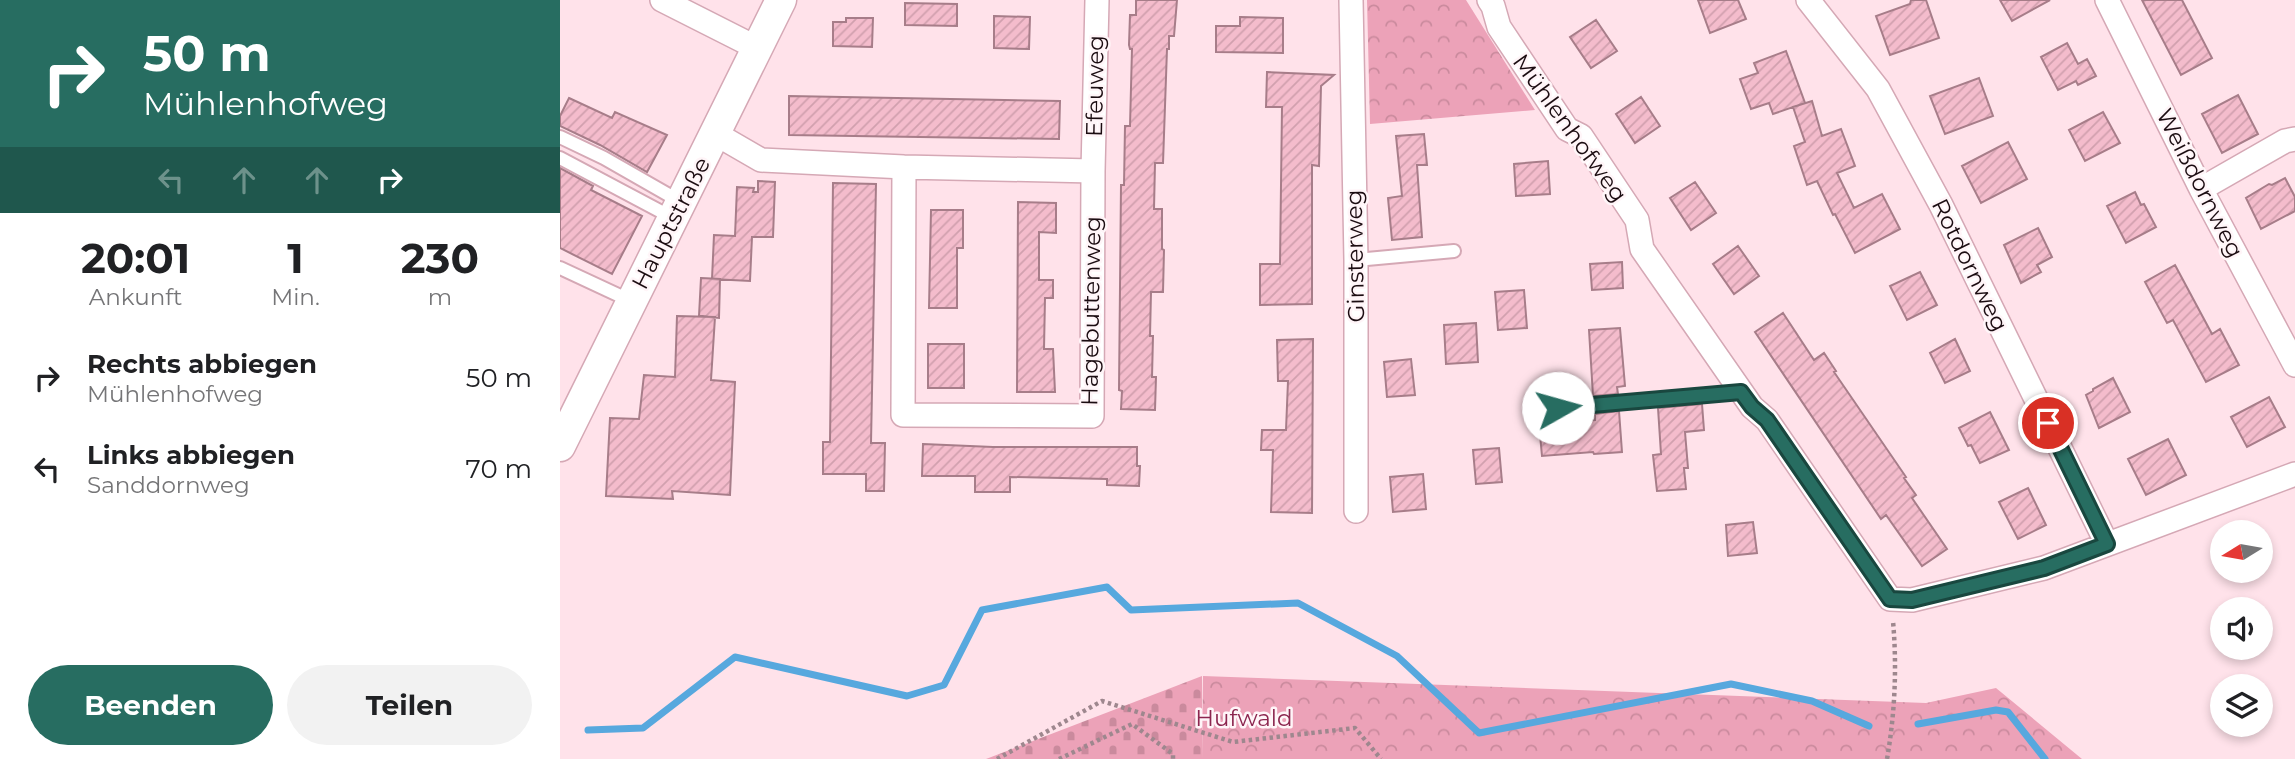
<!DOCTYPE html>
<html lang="de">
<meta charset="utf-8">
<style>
:root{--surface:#fff;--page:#f2f2f2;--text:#202124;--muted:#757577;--accent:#276d61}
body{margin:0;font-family:Montserrat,sans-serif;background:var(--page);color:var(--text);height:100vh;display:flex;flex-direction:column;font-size:26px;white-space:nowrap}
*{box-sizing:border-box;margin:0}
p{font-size:23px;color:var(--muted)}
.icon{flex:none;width:38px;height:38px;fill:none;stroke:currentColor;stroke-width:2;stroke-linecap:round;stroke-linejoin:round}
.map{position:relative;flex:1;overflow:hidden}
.panel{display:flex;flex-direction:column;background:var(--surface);width:560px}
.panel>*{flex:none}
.guide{background:#276d61;color:#fff;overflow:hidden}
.needle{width:46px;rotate:259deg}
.fabs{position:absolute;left:1650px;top:520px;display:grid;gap:14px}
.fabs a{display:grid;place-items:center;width:63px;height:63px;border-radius:50%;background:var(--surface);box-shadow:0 4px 10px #0003;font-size:35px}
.pin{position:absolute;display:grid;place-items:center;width:60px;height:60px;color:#fff;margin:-30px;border:4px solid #fff;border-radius:50%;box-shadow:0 2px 7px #0007}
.me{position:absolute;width:77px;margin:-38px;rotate:83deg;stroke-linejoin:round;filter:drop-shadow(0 0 5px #0008)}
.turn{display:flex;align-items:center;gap:24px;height:147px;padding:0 28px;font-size:32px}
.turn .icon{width:91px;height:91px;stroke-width:2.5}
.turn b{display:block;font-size:49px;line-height:60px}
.lanes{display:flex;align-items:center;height:66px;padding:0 28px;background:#0003;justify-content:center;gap:35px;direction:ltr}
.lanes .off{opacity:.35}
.eta{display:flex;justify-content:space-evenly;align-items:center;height:119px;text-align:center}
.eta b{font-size:42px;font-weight:700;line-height:49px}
.primary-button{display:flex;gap:14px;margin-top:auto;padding:14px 28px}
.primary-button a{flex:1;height:80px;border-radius:42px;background:var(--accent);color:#fff;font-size:28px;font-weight:700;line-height:80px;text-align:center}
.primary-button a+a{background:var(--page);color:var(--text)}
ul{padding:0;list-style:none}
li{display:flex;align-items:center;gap:21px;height:91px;padding:0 28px}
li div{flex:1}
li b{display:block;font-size:26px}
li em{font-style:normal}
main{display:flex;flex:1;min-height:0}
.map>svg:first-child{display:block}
</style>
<main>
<section class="panel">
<div class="guide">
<div class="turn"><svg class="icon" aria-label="right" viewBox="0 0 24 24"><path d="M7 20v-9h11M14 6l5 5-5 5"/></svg><div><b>50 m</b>Mühlenhofweg</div></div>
<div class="lanes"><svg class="icon off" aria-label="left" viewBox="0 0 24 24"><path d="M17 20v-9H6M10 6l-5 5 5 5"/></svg><svg class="icon off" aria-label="ahead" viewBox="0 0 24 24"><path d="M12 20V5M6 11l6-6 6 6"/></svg><svg class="icon off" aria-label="ahead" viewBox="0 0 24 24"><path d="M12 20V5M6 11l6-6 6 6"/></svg><svg class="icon" aria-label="right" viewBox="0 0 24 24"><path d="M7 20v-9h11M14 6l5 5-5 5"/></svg></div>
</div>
<div class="eta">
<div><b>20:01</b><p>Ankunft</p></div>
<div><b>1</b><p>Min.</p></div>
<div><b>230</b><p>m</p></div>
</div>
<ul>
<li><svg class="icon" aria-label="right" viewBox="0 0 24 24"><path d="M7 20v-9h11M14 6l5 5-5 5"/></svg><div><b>Rechts abbiegen</b><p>Mühlenhofweg</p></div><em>50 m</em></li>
<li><svg class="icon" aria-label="left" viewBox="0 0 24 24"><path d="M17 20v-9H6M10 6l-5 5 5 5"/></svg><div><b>Links abbiegen</b><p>Sanddornweg</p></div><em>70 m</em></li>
</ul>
<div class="primary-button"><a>Beenden</a><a>Teilen</a></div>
</section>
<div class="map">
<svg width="1735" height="759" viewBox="0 0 1735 759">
<defs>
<pattern id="forest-crowns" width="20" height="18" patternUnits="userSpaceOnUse" patternTransform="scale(1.75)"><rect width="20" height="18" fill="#eca2b8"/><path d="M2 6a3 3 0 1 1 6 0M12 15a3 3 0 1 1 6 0" fill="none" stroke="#ca8a9d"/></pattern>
<pattern id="cemetery-stones" width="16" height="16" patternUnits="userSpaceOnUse" patternTransform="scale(1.75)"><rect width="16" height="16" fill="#eca2b8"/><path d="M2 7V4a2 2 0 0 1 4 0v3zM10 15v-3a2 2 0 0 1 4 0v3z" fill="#ca8a9d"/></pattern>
<pattern id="building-hatch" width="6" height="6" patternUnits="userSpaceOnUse" patternTransform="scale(1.75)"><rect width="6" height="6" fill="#f4bccc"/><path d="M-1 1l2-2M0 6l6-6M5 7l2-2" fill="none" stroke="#d1a0ae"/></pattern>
</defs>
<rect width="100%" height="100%" fill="#ffe2ea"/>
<!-- forest -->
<path fill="url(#forest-crowns)" d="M807,0H906L975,110L810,124Z
M643,676L1366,703L1436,688L1522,759H642Z"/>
<!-- cemetery -->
<path fill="url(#cemetery-stones)" d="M642,676V759H426Z"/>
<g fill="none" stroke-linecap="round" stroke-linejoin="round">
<!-- stream -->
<path stroke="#57a8de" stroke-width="7" d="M1358,724L1436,710L1448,712L1485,759
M28,730L83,728L175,657L347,696L384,685L422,610L547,587L571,610L738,603L837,656L919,733L1171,684L1252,701L1309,726"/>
</g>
<!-- building -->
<path fill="url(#building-hatch)" stroke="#a77d89" stroke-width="2" d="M576,0H617L614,36H609V49H607L603,163H595L594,209H602V249L604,250L603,292H591L590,336H593L592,377H596L595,410L561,409L562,391L559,390L561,185H564L565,126H570L572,49H570L569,45L570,15H576Z
M1138,0H1178L1186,19L1150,33Z
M1351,0H1366L1379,38L1330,55L1316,16L1350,4Z
M1440,0H1490L1452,21Z
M1582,0H1622L1652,58L1621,75Z
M345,3L397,4V26L345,25Z
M434,16L470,17L469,49L434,48Z
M680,17L723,18V53L656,52V26H680Z
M286,18H313L312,47L273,46V22H286Z
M1036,20L1057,51L1031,68L1010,37Z
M1507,43L1518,64L1527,59L1536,76L1518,85L1516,81L1498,90L1481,57Z
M1226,51L1245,103L1213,114L1209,103L1191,109L1180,79L1198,73L1194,63Z
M707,72L774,75L761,86L759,166L752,165V304L700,305V264H720L722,107H706Z
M1419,78L1433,116L1385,134L1370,96Z
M1678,95L1698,134L1662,153L1642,114Z
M229,96L500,101L499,139L229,135Z
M1081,97L1100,126L1075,143L1056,114Z
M9,98L52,118L55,112L107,135L87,172L40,145L0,126V116Z
M1252,101L1262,136L1281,129L1295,166L1277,173L1294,208L1322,194L1340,229L1295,253L1275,214L1273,215L1257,181L1247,185L1234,146L1245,142L1233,107Z
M1543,112L1560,143L1525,161L1509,130Z
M864,134L867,165H857L862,237L832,240L828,198L842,196L836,136Z
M1448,142L1467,179L1421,203L1402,166Z
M988,161L990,194L956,196L954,164Z
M0,168L33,186L31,190L82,216L52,274L0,248Z
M1725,178L1735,197V211L1701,229L1686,198L1709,184L1712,185Z
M198,181L215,182L213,237H192L190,281L152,279L154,235L175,236L177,187L194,188L193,192H198Z
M1135,182L1156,213L1131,230L1110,198Z
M273,183L316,184L311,443H325L324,491H306V474H263V442H270Z
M1575,192L1581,205L1584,204L1596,227L1566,243L1547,206Z
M458,202L496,203V233L479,232V280H493V298H485L484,349H493L495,392H457Z
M371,210H403V248H397V308H369Z
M1478,228L1492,257L1477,265L1481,272L1461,283L1444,245Z
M1178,246L1199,276L1174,294L1153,264Z
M1062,262L1063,288L1032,290L1030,264Z
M1615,265L1652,334L1660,329L1679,365L1646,382L1613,320L1607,323L1585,282Z
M1360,272L1377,305L1347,320L1330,286Z
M141,278L160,279L159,318L139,316Z
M964,290L967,328L938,330L935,292Z
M1223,313L1254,360L1264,353L1276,371L1274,372L1346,477L1344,478L1356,495L1352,498L1387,549L1362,566L1326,515L1321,519L1195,332Z
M117,316L155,317L151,380L175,382L170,495L112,491L113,499L46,496L50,418L79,419L84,375L115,377Z
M916,323L918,362L886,364L884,325Z
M1060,328L1065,386L1057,387L1058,394L1033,396L1029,330Z
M753,339L752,513L711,512L713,450H701L702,430H726L728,381H718L717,340Z
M1395,339L1410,371L1385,383L1370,353Z
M368,344H404V388H368Z
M851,359L855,395L827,397L824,362Z
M1553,378L1570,412L1539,428L1526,395L1533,391V389Z
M1709,397L1725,427L1687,447L1671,417Z
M1142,404L1144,430L1125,432L1128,468H1124L1126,489L1097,491L1093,455L1101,454L1098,408Z
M1059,411L1062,452L1034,454L1033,452L982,456L979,424L1035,420V414Z
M1430,412L1449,450L1420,463L1411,445L1408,446L1399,428Z
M1608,439L1626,475L1586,495L1568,459Z
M363,444L433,447H577V466H580L579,486L547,485V479L450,477V492H415V476H362Z
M939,448L942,482L916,484L913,450Z
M863,474L866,509L833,512L830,477Z
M1468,488L1486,525L1458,539L1439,502Z
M1193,522L1197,553L1168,556L1166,525Z"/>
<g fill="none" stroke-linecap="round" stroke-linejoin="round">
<defs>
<path id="service" d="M0,137L44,158L121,202
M0,158L113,218
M796,260L894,251
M0,268L71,301
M998,408L1181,392"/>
<path id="minor" d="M102,0L197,48
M791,0L796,260V511
M929,0L933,6L939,27L1007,129L1021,136L1077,220L1082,249L1192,407L1207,420L1330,599L1352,600L1484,568L1735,474
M1248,0L1318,89L1381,205L1547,544
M1547,0L1641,189L1735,365
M156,134L201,160L344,167L533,171L532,416L343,415L344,167
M533,171L537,0
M1641,189L1725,141L1735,139"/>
<path id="tertiary" d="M0,446L221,0"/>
</defs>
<!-- service casing -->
<use href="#service" stroke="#d5a8b5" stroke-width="16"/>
<!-- minor casing -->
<use href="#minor" stroke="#d5a8b5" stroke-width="26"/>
<!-- tertiary casing -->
<use href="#tertiary" stroke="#d5a8b5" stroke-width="33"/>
<!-- path -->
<path stroke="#9e878e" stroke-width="4.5" stroke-dasharray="3.5 3.5" stroke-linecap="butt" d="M437,759L542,701L673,742L795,728L821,759
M499,759L572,724L613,754V759
M1327,759C1335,713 1337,667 1333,621"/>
<!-- service -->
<use href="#service" stroke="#fff" stroke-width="12"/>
<!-- minor -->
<use href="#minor" stroke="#fff" stroke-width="23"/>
<!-- tertiary -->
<use href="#tertiary" stroke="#fff" stroke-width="30"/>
</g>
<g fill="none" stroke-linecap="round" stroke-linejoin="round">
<defs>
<path id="route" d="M998,408L1181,392L1192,407L1207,420L1330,599L1352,600L1484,568L1547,544L1488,423"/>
</defs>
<!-- route casing -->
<use href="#route" stroke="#19473f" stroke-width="18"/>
<!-- route -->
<use href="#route" stroke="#276d61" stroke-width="12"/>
</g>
<g text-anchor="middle" stroke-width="5" stroke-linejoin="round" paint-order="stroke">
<!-- street labels -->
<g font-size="23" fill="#1b0c11" stroke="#fff5f8">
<text transform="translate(535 86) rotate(-89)" y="8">Efeuweg</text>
<text transform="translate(1010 128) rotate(54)" y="8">Mühlenhofweg</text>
<text transform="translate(1640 183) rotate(63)" y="8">Weißdornweg</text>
<text transform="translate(111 223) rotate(-63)" y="8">Hauptstraße</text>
<text transform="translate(795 256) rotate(-91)" y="8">Ginsterweg</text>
<text transform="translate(1410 265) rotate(64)" y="8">Rotdornweg</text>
<text transform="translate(531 311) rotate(-89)" y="8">Hagebuttenweg</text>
</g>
<!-- park labels -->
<g font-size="23" fill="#8c264f" stroke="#fff5f8">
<text x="684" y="726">Hufwald</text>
</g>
</g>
</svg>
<div class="fabs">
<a><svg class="needle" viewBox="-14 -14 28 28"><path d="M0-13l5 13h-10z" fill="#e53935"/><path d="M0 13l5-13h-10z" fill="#757577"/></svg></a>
<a><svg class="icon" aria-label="sound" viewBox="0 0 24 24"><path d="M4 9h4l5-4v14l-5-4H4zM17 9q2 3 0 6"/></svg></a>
<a><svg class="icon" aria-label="layers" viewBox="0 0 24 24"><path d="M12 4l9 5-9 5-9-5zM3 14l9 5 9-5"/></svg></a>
</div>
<div class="pin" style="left:1488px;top:423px;background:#d93025"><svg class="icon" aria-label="arrive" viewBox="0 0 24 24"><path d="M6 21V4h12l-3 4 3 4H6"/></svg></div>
<svg class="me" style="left:998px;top:408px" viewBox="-20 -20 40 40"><circle r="19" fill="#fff"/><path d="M0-13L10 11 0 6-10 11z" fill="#276d61"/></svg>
</div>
</main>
